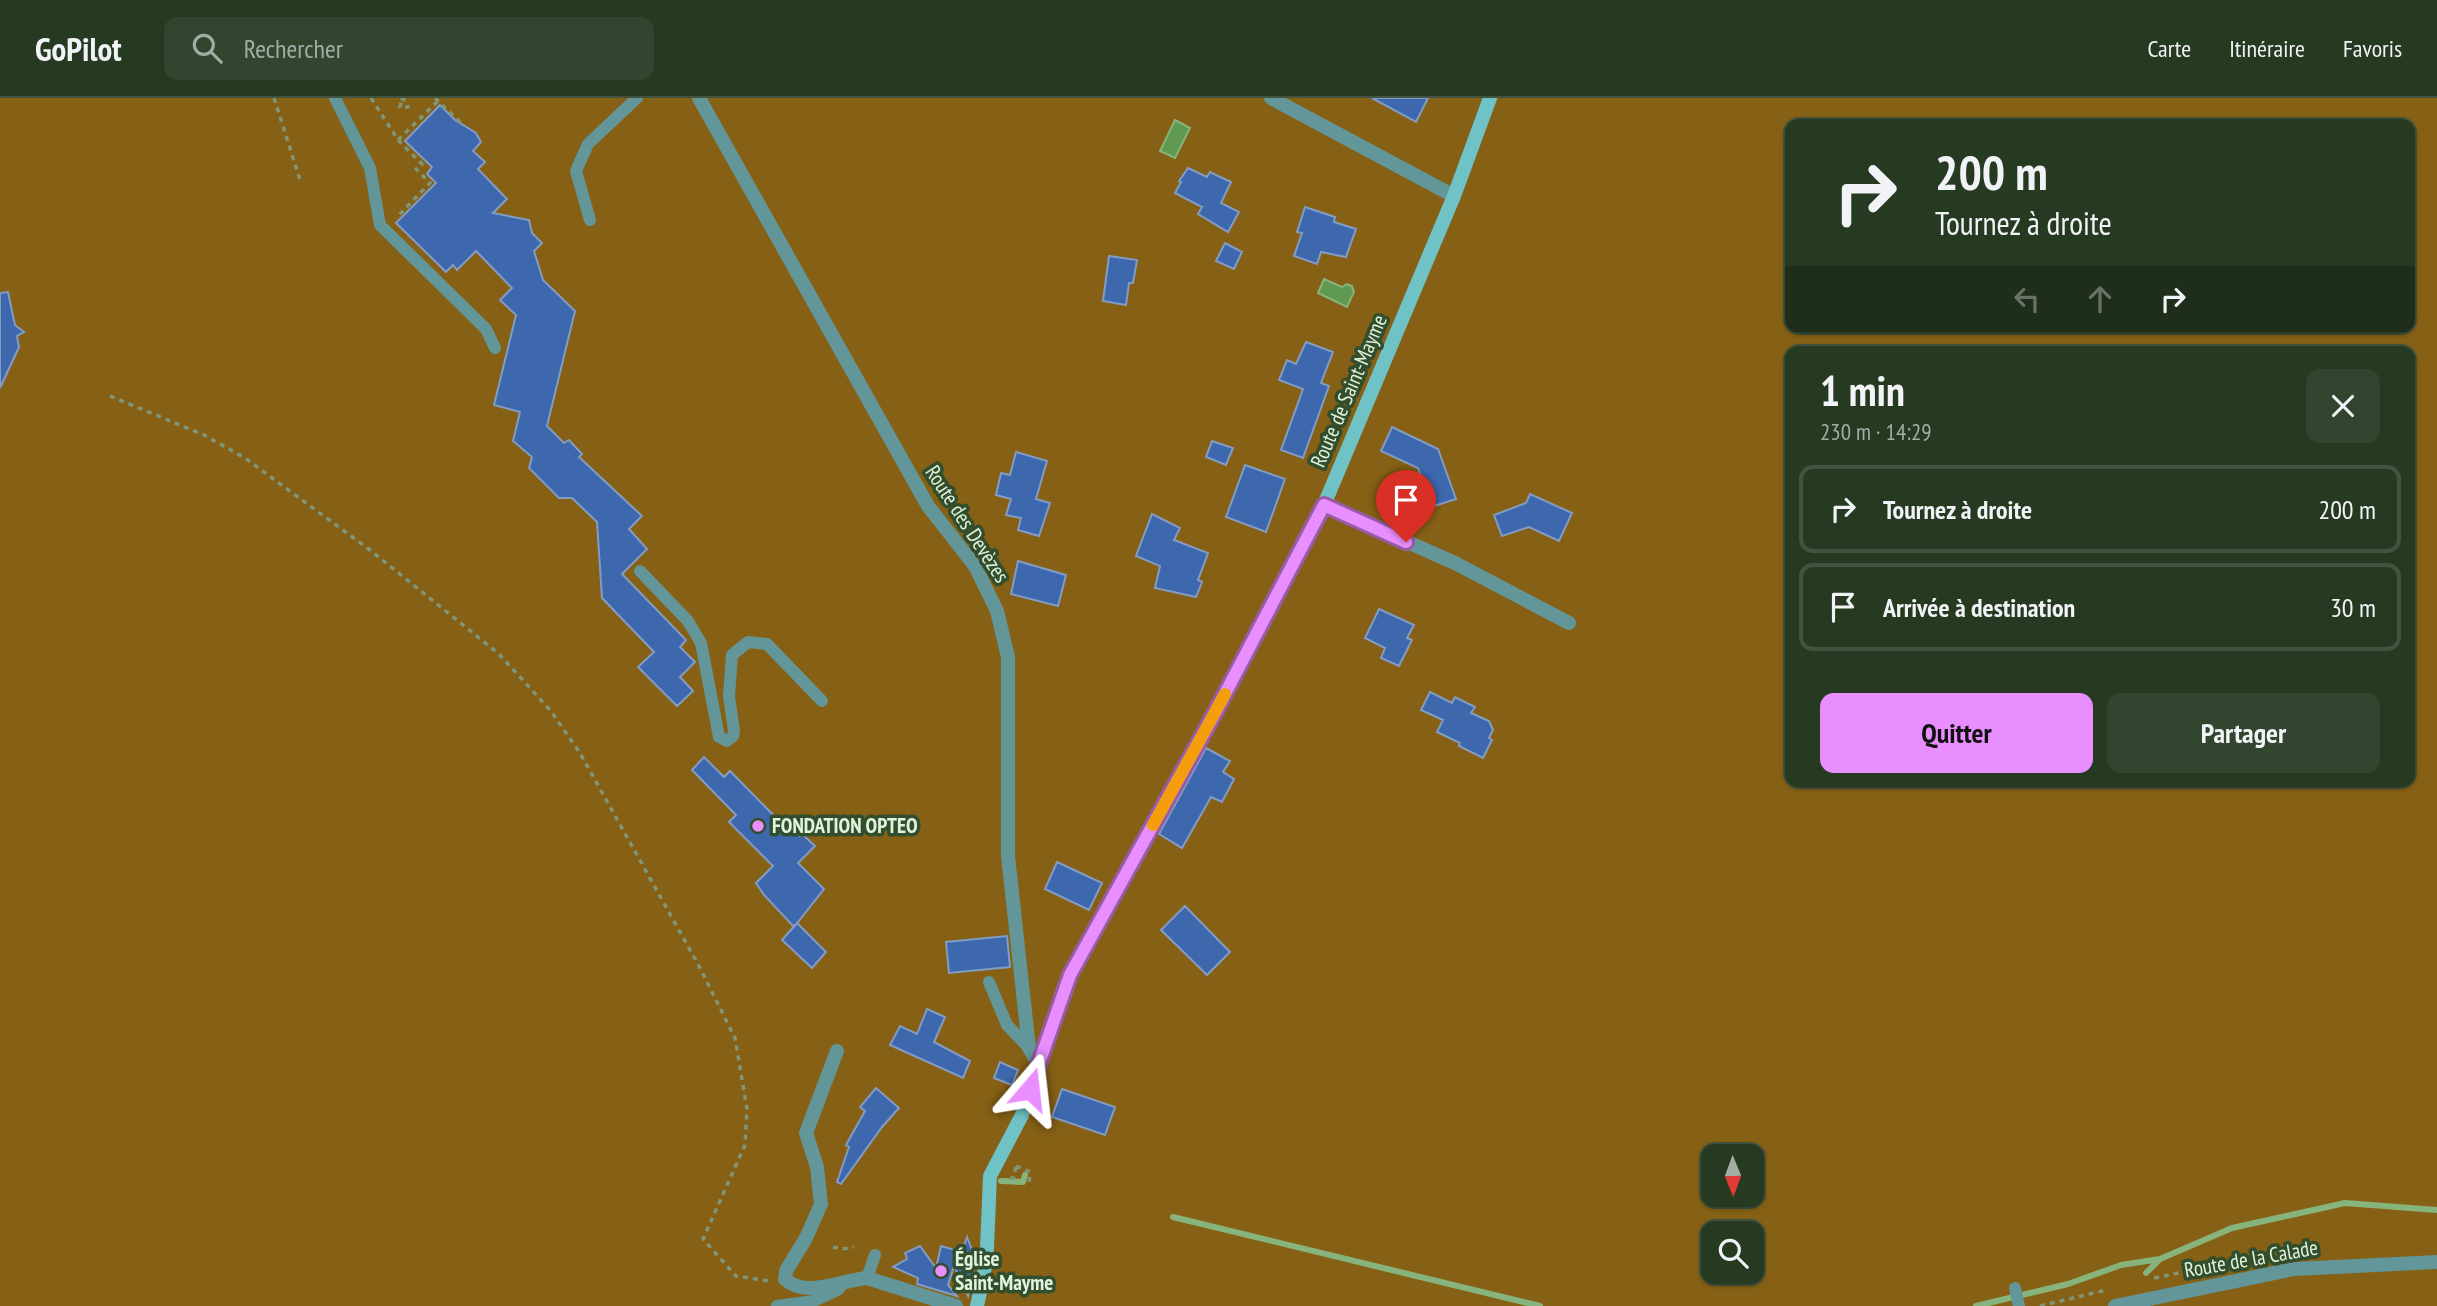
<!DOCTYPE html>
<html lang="fr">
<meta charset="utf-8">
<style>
:root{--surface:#263a21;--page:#32452e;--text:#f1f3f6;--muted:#a4ada5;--line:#42543f;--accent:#e98efe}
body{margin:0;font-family:"PT Sans Narrow",sans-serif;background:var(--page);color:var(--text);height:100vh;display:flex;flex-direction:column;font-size:26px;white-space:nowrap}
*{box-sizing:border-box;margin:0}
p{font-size:23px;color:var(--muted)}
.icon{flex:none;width:38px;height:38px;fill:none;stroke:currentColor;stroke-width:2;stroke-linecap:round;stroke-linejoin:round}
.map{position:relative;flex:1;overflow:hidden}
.side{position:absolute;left:1785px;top:248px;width:630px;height:441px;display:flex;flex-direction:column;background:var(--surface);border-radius:14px;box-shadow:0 2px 5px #0004,0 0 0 2px var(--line)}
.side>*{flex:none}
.banner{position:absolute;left:1785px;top:21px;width:630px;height:214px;border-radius:14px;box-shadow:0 2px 5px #0004,0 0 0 2px var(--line);background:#263a21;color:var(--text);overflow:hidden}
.needle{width:46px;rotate:179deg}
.tools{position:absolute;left:1701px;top:1046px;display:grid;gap:14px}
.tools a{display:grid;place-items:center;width:63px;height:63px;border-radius:14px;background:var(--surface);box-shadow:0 2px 5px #0004,0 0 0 2px var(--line);font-size:35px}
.pin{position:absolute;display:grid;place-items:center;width:60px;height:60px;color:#fff;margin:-72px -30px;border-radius:50% 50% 50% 0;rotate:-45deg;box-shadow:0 0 7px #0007}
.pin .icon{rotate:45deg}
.me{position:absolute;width:77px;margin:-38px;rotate:17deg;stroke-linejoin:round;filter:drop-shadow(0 0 5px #0008)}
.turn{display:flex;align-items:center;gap:24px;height:147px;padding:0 35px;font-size:32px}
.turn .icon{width:91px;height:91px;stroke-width:2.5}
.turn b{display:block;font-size:49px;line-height:60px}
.lanes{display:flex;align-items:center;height:66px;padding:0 35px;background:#0003;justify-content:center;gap:35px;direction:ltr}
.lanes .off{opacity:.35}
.round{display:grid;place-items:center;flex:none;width:74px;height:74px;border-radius:14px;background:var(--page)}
.headline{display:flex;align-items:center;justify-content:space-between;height:119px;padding:0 35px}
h1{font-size:42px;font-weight:600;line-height:52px}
.cta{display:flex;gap:14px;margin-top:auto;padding:14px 35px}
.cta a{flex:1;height:80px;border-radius:14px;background:var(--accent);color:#111;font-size:28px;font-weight:600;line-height:80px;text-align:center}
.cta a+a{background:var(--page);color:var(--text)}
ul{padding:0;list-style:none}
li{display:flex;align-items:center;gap:21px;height:88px;margin:0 14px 10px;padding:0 21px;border:4px solid var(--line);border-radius:14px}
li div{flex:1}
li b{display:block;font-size:26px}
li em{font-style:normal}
header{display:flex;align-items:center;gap:42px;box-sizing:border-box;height:98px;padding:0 35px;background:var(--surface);border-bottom:2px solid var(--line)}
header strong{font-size:33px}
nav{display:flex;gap:38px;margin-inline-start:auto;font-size:24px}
.search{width:490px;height:63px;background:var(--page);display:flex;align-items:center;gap:18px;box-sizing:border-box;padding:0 24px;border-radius:14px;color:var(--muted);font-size:26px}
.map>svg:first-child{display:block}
</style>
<header>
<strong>GoPilot</strong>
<div class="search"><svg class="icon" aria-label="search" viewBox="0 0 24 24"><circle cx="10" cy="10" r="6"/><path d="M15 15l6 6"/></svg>Rechercher</div>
<nav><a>Carte</a><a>Itinéraire</a><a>Favoris</a></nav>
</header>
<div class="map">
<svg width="2437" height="1208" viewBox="0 0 2437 1208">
<rect width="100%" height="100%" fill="#324e2c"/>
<!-- green -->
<path fill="#856015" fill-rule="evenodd" d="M0,0H2437V1208H0ZM1790,26H2410V229H1790ZM1790,254H2410V684H1790ZM1713,1059H1752V1097H1713ZM1713,1136H1752V1174H1713Z"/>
<!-- water -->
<path fill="#609a52" stroke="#87b47c" stroke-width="2" d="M1175,22L1190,30L1175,60L1160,53Z
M1324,181L1342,189L1347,186L1352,188L1354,194L1347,209L1318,195Z"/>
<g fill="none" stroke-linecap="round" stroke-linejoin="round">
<!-- stream -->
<path stroke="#87b47c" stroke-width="6" d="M1001,1083L1023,1084L1025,1077
M1173,1119L1540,1208
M2146,1175L2160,1161L2232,1130L2345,1105L2437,1112
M1976,1208L2068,1186L2121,1167L2160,1161"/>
</g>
<!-- building -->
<path fill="#3e68ad" stroke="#839cc4" stroke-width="2" d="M1372,0H1428L1416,24Z
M440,7L455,22L476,35L481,44L473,53L485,64L478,71L507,101L493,115L529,122L532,135L542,145L534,153L543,182L575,213L547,328L564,345L569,342L582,356L579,359L642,418L629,431L647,451L622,476L686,542L680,549L695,564L680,579L693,593L677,608L638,569L654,554L602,500L597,424L572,400H559L529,370L532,359L513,343L520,314L494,307L516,217L500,202L512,190L476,153L457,172L453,167L446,174L396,125L436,85L427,76L432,69L405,43Z
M1188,70L1207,79L1210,74L1231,84L1221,105L1239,114L1228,134L1198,116L1202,109L1175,95L1181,84L1179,83Z
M1305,109L1335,119L1334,124L1356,131L1346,159L1321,154L1317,166L1294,158L1302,135L1297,134Z
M1225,145L1242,154L1234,171L1216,163Z
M1109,158L1137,162L1133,185H1129L1126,207L1103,203Z
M8,194L15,227L24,234L17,238L19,249L0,290V195Z
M1306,244L1333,254L1321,285L1329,288L1303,360L1281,352L1303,291L1279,282L1287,262L1296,266Z
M1392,329L1438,351L1456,401L1431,409L1418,370L1381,353Z
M1212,343L1233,350L1226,367L1206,359Z
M1016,354L1047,363L1036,401L1050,405L1039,438L1018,432L1021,420L1006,417L1011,401L996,397L1001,375L1010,377Z
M1245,367L1285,381L1266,434L1226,419Z
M1530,396L1572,415L1559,443L1529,429L1502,438L1494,417L1526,405Z
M1152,416L1180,430L1174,442L1208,455L1198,482L1202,484L1196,499L1155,490L1160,468L1136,458Z
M1018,463L1066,477L1058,508L1011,496Z
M1379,511L1414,527L1407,540L1412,542L1399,568L1381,560L1385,550L1365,540Z
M1430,594L1452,605L1455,599L1475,609L1471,615L1489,623L1493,632L1489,640L1492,642L1483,660L1459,648L1460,645L1437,634L1443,622L1421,612Z
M1206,650L1230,663L1223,674L1234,681L1222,704L1211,699L1182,750L1159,736Z
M704,659L724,679L730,673L791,735L794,732L800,738L802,736L815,748L798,765L824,791L794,829L764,797L756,785L773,768L729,724L736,717L692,672Z
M1057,764L1102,785L1089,812L1045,791Z
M1185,808L1230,854L1207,877L1161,832Z
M797,825L826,854L812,870L782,842Z
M1007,838L1010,869L949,875L946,844Z
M927,911L945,919L934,944L970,963L963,980L890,947L900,928L917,936Z
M1000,964L1018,972L1012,987L994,980Z
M876,990L899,1010L882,1029L841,1086L837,1084L849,1049L846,1047L865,1013L860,1009Z
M1062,991L1115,1009L1105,1037L1052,1019Z
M967,1139L976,1162L968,1198L954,1168L948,1187L957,1198L917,1186L918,1180L893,1169L907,1161L905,1155L920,1148L936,1170L941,1148L962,1154Z"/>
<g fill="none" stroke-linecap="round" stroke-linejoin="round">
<!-- path -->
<path stroke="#7f967a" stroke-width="3.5" stroke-dasharray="5 5" stroke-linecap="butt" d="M274,0L301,85
M371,0L398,42L422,66L416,71L430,85L396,120
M401,0L406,3L408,9L403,10L400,9L402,1
M435,0L463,27
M398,42L438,3
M110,298L204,337L245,360L370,452L499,556L550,612L580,655L699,868L735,940L747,1011L745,1047L703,1141L736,1178L769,1183
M1016,1068L1030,1074L1029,1086
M1010,1080H1014L1016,1068
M833,1149L843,1151L854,1149
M2154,1180L2188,1173
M2040,1208L2106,1192"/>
<!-- lane -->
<path stroke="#639698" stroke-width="12" d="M335,0L370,70L380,127L486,231L495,250
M590,122L576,73L588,46L637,0
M640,473L688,523L701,545L719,639L727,643L733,638L734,633L729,598L732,557L748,544L767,546L822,603
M989,884L1007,927L1029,950
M867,1180L875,1157
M2015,1190L2019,1208
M777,1208L814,1203L839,1191L840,1187"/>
<!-- street -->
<path stroke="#639698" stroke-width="14" d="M699,0L928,408L975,468L997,513L1008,559V758L1029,950L1038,965
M1271,0L1454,98
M1324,407L1455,465L1569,525
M837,953L806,1035L817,1069L821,1106L806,1140L786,1173L785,1181C806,1201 842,1182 867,1180L956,1208
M2115,1208L2294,1171L2437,1164"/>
<!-- secondary -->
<path stroke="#6fc2c6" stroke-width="14" d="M977,1208L984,1176L987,1150L990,1078L1022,1017L1038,965L1070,877L1217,611L1324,407L1454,98L1490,0"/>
</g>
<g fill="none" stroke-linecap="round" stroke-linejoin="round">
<defs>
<path id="route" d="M1030,991L1070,877L1217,611L1324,407L1406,444"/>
</defs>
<!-- route casing -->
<use href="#route" stroke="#975ca5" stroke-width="18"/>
<!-- route -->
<use href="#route" stroke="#e98efe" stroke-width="12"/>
<!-- slow -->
<path stroke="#f59e0b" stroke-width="12" d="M1153,727L1225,596"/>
</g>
<!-- markers -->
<g fill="#e98efe" stroke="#324e2c" stroke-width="2.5">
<circle cx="758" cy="728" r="7"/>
<circle cx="941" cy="1173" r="7"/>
</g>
<g text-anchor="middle" stroke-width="7" stroke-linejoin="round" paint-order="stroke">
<!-- street labels -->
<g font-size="21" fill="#e1f2dd" stroke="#324e2c">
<text transform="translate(1349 293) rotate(-67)" y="7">Route de Saint-Mayme</text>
<text transform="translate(967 426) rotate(57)" y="7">Route des Devèzes</text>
<text transform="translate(2251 1161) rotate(-10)" y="7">Route de la Calade</text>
</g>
<!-- poi labels -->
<g font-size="21" font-weight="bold" fill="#e1f2dd" stroke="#324e2c" text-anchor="start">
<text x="772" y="735">FONDATION OPTEO</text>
<text x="955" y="1168">Église<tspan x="955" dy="24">Saint-Mayme</tspan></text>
</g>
</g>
</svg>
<div class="tools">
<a><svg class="needle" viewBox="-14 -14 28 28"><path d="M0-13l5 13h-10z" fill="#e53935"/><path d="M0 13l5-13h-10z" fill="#a4ada5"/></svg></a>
<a><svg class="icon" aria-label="search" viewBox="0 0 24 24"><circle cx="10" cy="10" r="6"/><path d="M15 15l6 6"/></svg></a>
</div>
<div class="pin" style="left:1406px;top:444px;background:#d93025"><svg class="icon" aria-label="arrive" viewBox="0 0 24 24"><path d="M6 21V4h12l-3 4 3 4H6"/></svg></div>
<svg class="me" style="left:1030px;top:991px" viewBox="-20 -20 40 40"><path d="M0-17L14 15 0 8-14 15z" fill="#e98efe" stroke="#fff" stroke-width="4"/></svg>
<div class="banner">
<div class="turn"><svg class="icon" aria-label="right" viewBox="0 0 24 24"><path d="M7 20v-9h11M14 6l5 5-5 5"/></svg><div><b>200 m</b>Tournez à droite</div></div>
<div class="lanes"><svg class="icon off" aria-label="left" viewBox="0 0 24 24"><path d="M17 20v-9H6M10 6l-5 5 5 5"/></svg><svg class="icon off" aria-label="ahead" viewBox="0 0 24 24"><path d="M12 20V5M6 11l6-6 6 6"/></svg><svg class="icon" aria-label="right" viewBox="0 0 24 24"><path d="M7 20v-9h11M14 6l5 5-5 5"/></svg></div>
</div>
<section class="side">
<div class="headline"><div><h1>1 min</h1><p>230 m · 14:29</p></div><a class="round"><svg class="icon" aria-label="close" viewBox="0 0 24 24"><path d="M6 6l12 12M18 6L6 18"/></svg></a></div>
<ul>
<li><svg class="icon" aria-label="right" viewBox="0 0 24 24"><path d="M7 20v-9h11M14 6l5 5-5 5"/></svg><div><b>Tournez à droite</b></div><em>200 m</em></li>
<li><svg class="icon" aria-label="arrive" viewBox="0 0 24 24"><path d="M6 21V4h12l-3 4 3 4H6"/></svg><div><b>Arrivée à destination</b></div><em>30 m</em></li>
</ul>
<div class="cta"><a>Quitter</a><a>Partager</a></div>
</section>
</div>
